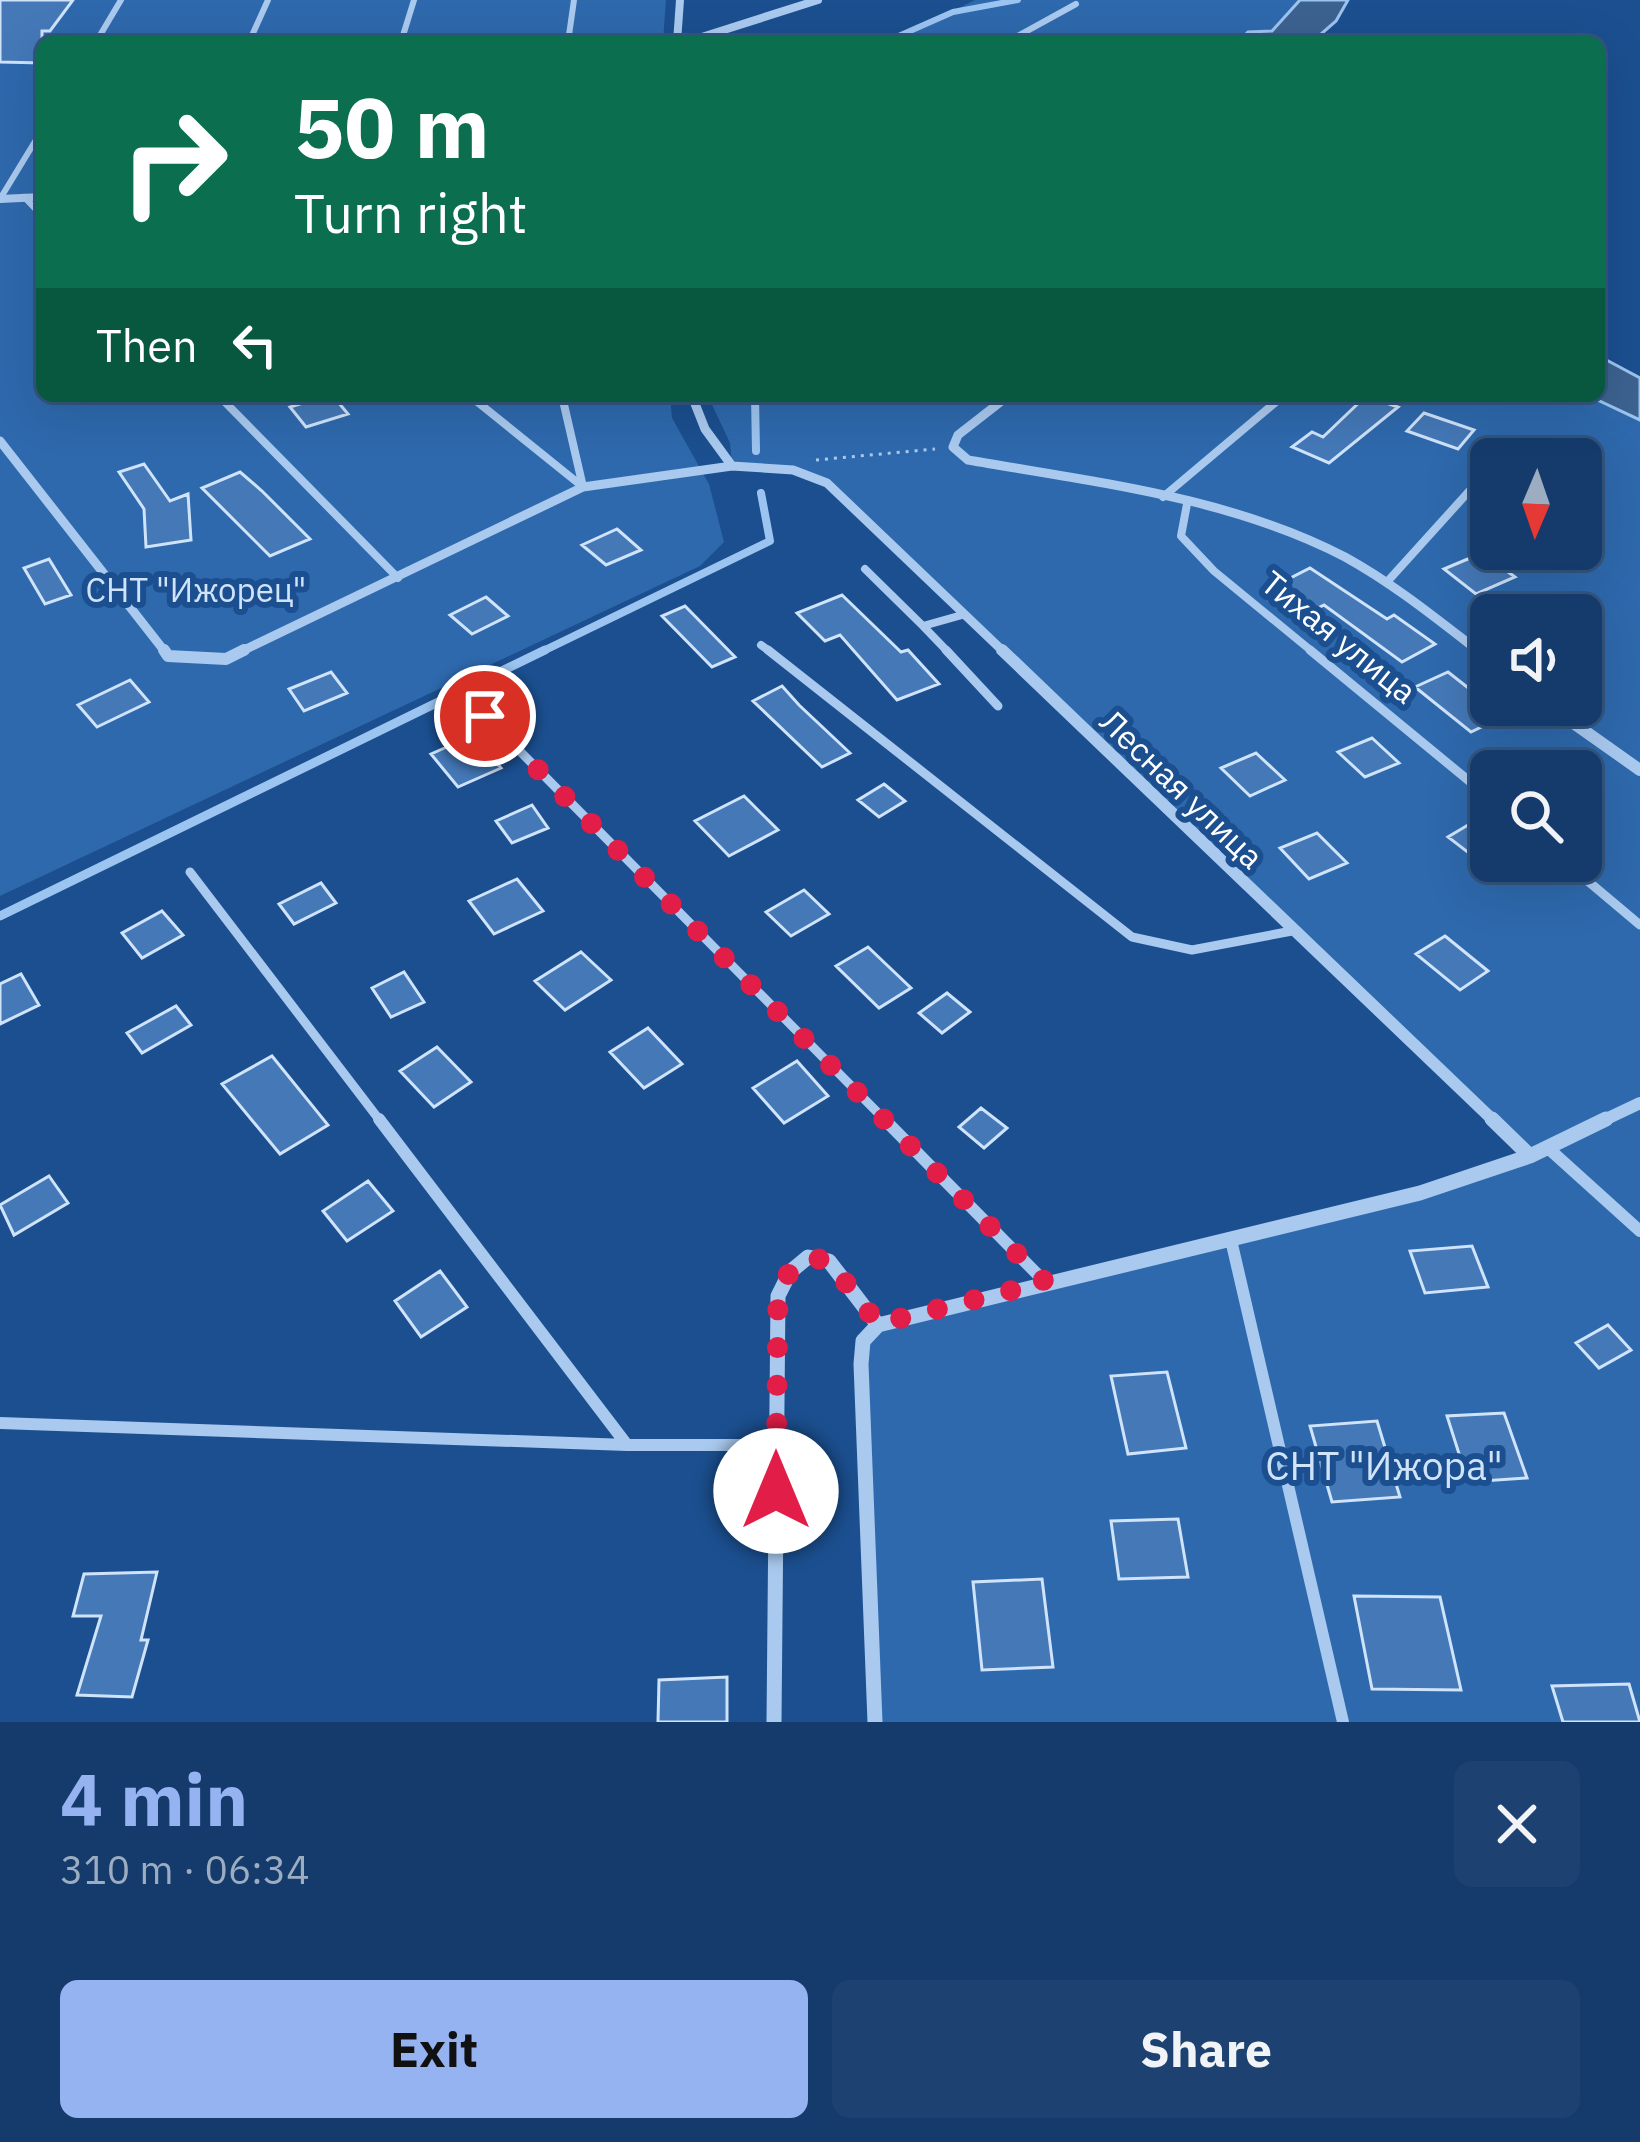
<!DOCTYPE html>
<meta charset="utf-8">
<style>
:root{--surface:#143b6b;--page:#1d4271;--text:#f1f3f6;--muted:#9dadc1;--line:#33557e;--accent:#95b2f1}
body{margin:0;font-family:"IBM Plex Sans",sans-serif;background:var(--page);color:var(--text);height:100vh;display:flex;flex-direction:column;font-size:45px;white-space:nowrap}
*{box-sizing:border-box;margin:0}
p{font-size:39px;color:var(--muted)}
.icon{flex:none;width:66px;height:66px;fill:none;stroke:currentColor;stroke-width:2;stroke-linecap:round;stroke-linejoin:round}
.map{position:relative;height:1722px;overflow:hidden}
.drawer{display:flex;flex-direction:column;background:var(--surface);flex:1}
.drawer>*{flex:none}
.hud{position:absolute;left:36px;top:36px;width:1569px;height:366px;border-radius:18px;box-shadow:0 12px 48px #0002,0 0 0 3px var(--line);background:#0b6e4f;color:#fff;overflow:hidden}
.needle{width:78px;rotate:182deg}
.tools{position:absolute;left:1470px;top:438px;display:grid;gap:24px}
.tools a{display:grid;place-items:center;width:132px;height:132px;border-radius:18px;background:var(--surface);box-shadow:0 12px 48px #0002,0 0 0 3px var(--line);font-size:60px}
.pin{position:absolute;display:grid;place-items:center;width:102px;height:102px;color:#fff;margin:-51px;border:6px solid #fff;border-radius:50%;box-shadow:0 3px 12px #0007}
.me{position:absolute;width:132px;margin:-66px;rotate:0deg;stroke-linejoin:round;filter:drop-shadow(0 0 9px #0008)}
.turn{display:flex;align-items:center;gap:42px;height:252px;padding:0 60px;font-size:54px}
.turn .icon{width:156px;height:156px;stroke-width:2.5}
.turn b{display:block;font-size:84px;line-height:102px}
.then{display:flex;align-items:center;height:114px;padding:0 60px;background:#0003;gap:24px;font-size:45px}
.round{display:grid;place-items:center;flex:none;width:126px;height:126px;border-radius:18px;background:var(--page)}
.headline{display:flex;align-items:center;justify-content:space-between;height:204px;padding:0 60px}
h1{font-size:72px;font-weight:800;line-height:90px;color:var(--accent)}
.button{display:flex;gap:24px;margin-top:auto;padding:24px 60px}
.button a{flex:1;height:138px;border-radius:18px;background:var(--accent);color:#111;font-size:48px;font-weight:800;line-height:138px;text-align:center}
.button a+a{background:var(--page);color:var(--text)}
.map>svg:first-child{display:block}
</style>
<div class="map">
<svg width="1640" height="1722" viewBox="0 0 1640 1722">
<rect width="100%" height="100%" fill="#1b4f8f"/>
<!-- green -->
<path fill="#2e69ad" fill-rule="evenodd" d="M0,0H666L663,42H42V396H670L672,418L709,484L724,542L700,566L0,896Z
M975,0H1300L1272,31L1248,32L1238,42H890Z
M708,396H1589L1640,420V1722H875L861,1364L878,1325L1231,1240L1528,1156L827,483L793,470L732,466L730,443ZM1491,459H1581V549H1491ZM1491,615H1581V705H1491ZM1491,771H1581V861H1491Z"/>
<!-- water -->
<path fill="#3c6290" stroke="#9cc4f0" stroke-width="3" d="M1300,0H1348L1336,21L1312,42H1238L1248,32L1272,31Z
M1599,356L1640,378V420L1589,396H1599Z"/>
<g fill="none" stroke-linecap="round" stroke-linejoin="round">
<!-- stream-far2 -->
<path stroke="#9cc4f0" stroke-width="6" d="M885,42L953,12L1018,0"/>
<!-- stream-far1 -->
<path stroke="#9cc4f0" stroke-width="8" d="M755,396L756,451
M539,653L770,541L761,493"/>
<!-- stream -->
<path stroke="#9cc4f0" stroke-width="9" d="M0,916L545,650"/>
</g>
<!-- building -->
<path fill="#4478b7" stroke="#cfe3fa" stroke-width="3" d="M0,0H73L50,31H42V63L0,62Z
M326,396H333L348,414L306,427L290,407Z
M1366,396L1398,407L1329,463L1292,447L1312,432L1323,437Z
M1424,413L1474,430L1458,449L1407,431Z
M144,464L170,501L188,494L191,540L146,547L144,509L119,472Z
M240,472L262,491L310,539L270,556L202,488Z
M617,529L641,550L606,565L582,545Z
M1482,553L1515,577L1476,594L1444,569Z
M49,559L71,595L45,604L24,568Z
M1310,568L1387,619L1394,615L1435,644L1402,662L1324,605L1312,611L1275,586Z
M842,595L901,652L908,650L939,684L897,700L840,635L825,641L797,613Z
M486,597L508,616L472,634L450,615Z
M685,606L735,657L712,667L662,616Z
M331,672L347,693L304,711L289,689Z
M1448,672L1504,716L1471,732L1415,687Z
M130,680L149,702L97,727L78,705Z
M782,686L799,705L850,753L822,767L753,701Z
M474,735L501,768L458,787L431,754Z
M1372,738L1399,763L1365,777L1338,752Z
M1256,753L1285,780L1250,796L1221,768Z
M884,784L905,801L879,817L858,800Z
M744,796L778,830L729,856L695,821Z
M532,805L548,828L512,843L496,821Z
M1468,825L1491,842V870L1448,837Z
M1317,833L1347,863L1309,879L1280,848Z
M517,879L543,911L494,934L469,901Z
M321,883L336,903L294,924L279,904Z
M804,890L829,914L791,936L766,912Z
M162,911L183,935L142,958L122,933Z
M1445,936L1488,971L1460,990L1416,954Z
M868,947L911,988L879,1008L836,966Z
M581,952L611,980L565,1010L535,981Z
M404,972L424,1002L391,1017L372,988Z
M21,974L39,1005L0,1024V984Z
M947,993L970,1012L942,1033L919,1013Z
M176,1006L191,1025L142,1053L127,1033Z
M648,1028L682,1064L644,1088L610,1052Z
M437,1047L471,1082L434,1107L400,1071Z
M272,1056L328,1125L280,1154L222,1084Z
M797,1061L828,1096L784,1123L753,1088Z
M981,1108L1007,1128L984,1148L959,1127Z
M49,1176L68,1203L14,1235L0,1205Z
M368,1181L393,1211L347,1241L323,1211Z
M1472,1246L1488,1287L1425,1293L1410,1251Z
M440,1271L467,1307L421,1337L395,1301Z
M1608,1325L1631,1350L1599,1368L1576,1343Z
M1167,1372L1186,1448L1128,1454L1111,1376Z
M1504,1413L1527,1478L1468,1482L1447,1416Z
M1377,1421L1400,1497L1332,1502L1310,1426Z
M1178,1519L1188,1577L1119,1579L1111,1521Z
M157,1572L141,1640H148L132,1697L77,1695L101,1616H73L84,1574Z
M1042,1579L1053,1667L982,1670L973,1582Z
M1354,1596L1440,1597L1461,1690L1372,1689Z
M727,1677V1722H658L659,1680Z
M1629,1684L1640,1722H1563L1552,1686Z"/>
<g fill="none" stroke-linecap="round" stroke-linejoin="round">
<!-- path -->
<path stroke="#a9c9ee" stroke-width="3" stroke-dasharray="3 6" stroke-linecap="butt" d="M816,460L935,449"/>
<!-- service-far3 -->
<path stroke="#a9c9ee" stroke-width="6" d="M96,42L121,0
M249,42L268,0
M401,42L414,0
M568,42L574,0
M1007,42L1076,4
M24,197L42,216
M0,199L42,130"/>
<!-- service-far2 -->
<path stroke="#a9c9ee" stroke-width="8" d="M219,396L398,578
M470,396L583,487
M562,396L583,487
M1498,459L1508,448
M1163,497L1283,396
M1187,504L1181,536L1214,571L1314,653
M865,569L923,626
M1387,582L1491,467
M761,645L772,653
M949,653L923,626L962,615"/>
<!-- service-far1 -->
<path stroke="#a9c9ee" stroke-width="9" d="M768,650L1132,937L1192,950L1292,931
M946,650L998,706
M1310,650L1491,799
M485,716L887,1122
M1564,861L1640,925
M190,872L381,1122"/>
<!-- service -->
<path stroke="#a9c9ee" stroke-width="12" d="M379,1119L627,1445
M884,1119L1045,1282
M1548,1148L1640,1231
M1231,1240L1343,1722
M0,1423L627,1445H776"/>
<!-- minor-far3 -->
<path stroke="#a9c9ee" stroke-width="8" d="M677,42L680,0
M686,42L818,0
M0,199L42,197"/>
<!-- minor-far2 -->
<path stroke="#a9c9ee" stroke-width="9" d="M692,396L705,429L732,466
M1008,396L958,435L953,447L968,460C1094,482 1230,497 1345,557C1394,584 1437,619 1481,653
M0,441L166,653
M238,653L583,487L732,466L793,470L827,483L1005,653"/>
<!-- minor-far1 -->
<path stroke="#a9c9ee" stroke-width="12" d="M164,650L168,656L226,659L244,650
M1002,650L1495,1122
M1477,650L1491,661
M1548,705L1640,770
M1600,1122L1640,1103"/>
<!-- minor -->
<path stroke="#a9c9ee" stroke-width="15" d="M1492,1119L1530,1156
M878,1325L1420,1193L1530,1156L1606,1119
M774,1722L778,1296L790,1272L808,1257L829,1261L878,1325
M875,1722L861,1364L863,1341L878,1325"/>
</g>
<g fill="none" stroke-linecap="round" stroke-linejoin="round">
<!-- route -->
<path stroke="#e11d48" stroke-width="21" stroke-dasharray="0 37.8" d="M485,716L1045,1282L878,1324L829,1261L808,1257L790,1271L778,1295L776,1491"/>
</g>
<g text-anchor="middle" stroke-width="12" stroke-linejoin="round" paint-order="stroke">
<!-- park labels -->
<g font-size="33" fill="#cfe3fa" stroke="#1b4f8f">
<text x="196" y="602">СНТ "Ижорец"</text>
</g>
<!-- street labels -->
<g font-size="33" fill="#fff" stroke="#1b4f8f">
<text transform="translate(1339 637) rotate(39)" y="12">Тихая улица</text>
<text transform="translate(1182 789) rotate(44)" y="12">Лесная улица</text>
</g>
<!-- near-park labels -->
<g font-size="39" fill="#cfe3fa" stroke="#1b4f8f">
<text x="1384" y="1480">СНТ "Ижора"</text>
</g>
</g>
</svg>
<div class="tools">
<a><svg class="needle" viewBox="-14 -14 28 28"><path d="M0-13l5 13h-10z" fill="#e53935"/><path d="M0 13l5-13h-10z" fill="#9dadc1"/></svg></a>
<a><svg class="icon" aria-label="sound" viewBox="0 0 24 24"><path d="M4 9h4l5-4v14l-5-4H4zM17 9q2 3 0 6"/></svg></a>
<a><svg class="icon" aria-label="search" viewBox="0 0 24 24"><circle cx="10" cy="10" r="6"/><path d="M15 15l6 6"/></svg></a>
</div>
<div class="pin" style="left:485px;top:716px;background:#d93025"><svg class="icon" aria-label="arrive" viewBox="0 0 24 24"><path d="M6 21V4h12l-3 4 3 4H6"/></svg></div>
<svg class="me" style="left:776px;top:1491px" viewBox="-20 -20 40 40"><circle r="19" fill="#fff"/><path d="M0-13L10 11 0 6-10 11z" fill="#e11d48"/></svg>
<div class="hud">
<div class="turn"><svg class="icon" aria-label="right" viewBox="0 0 24 24"><path d="M7 20v-9h11M14 6l5 5-5 5"/></svg><div><b>50 m</b>Turn right</div></div>
<div class="then">Then<svg class="icon" aria-label="left" viewBox="0 0 24 24"><path d="M17 20v-9H6M10 6l-5 5 5 5"/></svg></div>
</div>
</div>
<section class="drawer">
<div class="headline"><div><h1>4 min</h1><p>310 m · 06:34</p></div><a class="round"><svg class="icon" aria-label="close" viewBox="0 0 24 24"><path d="M6 6l12 12M18 6L6 18"/></svg></a></div>
<div class="button"><a>Exit</a><a>Share</a></div>
</section>
